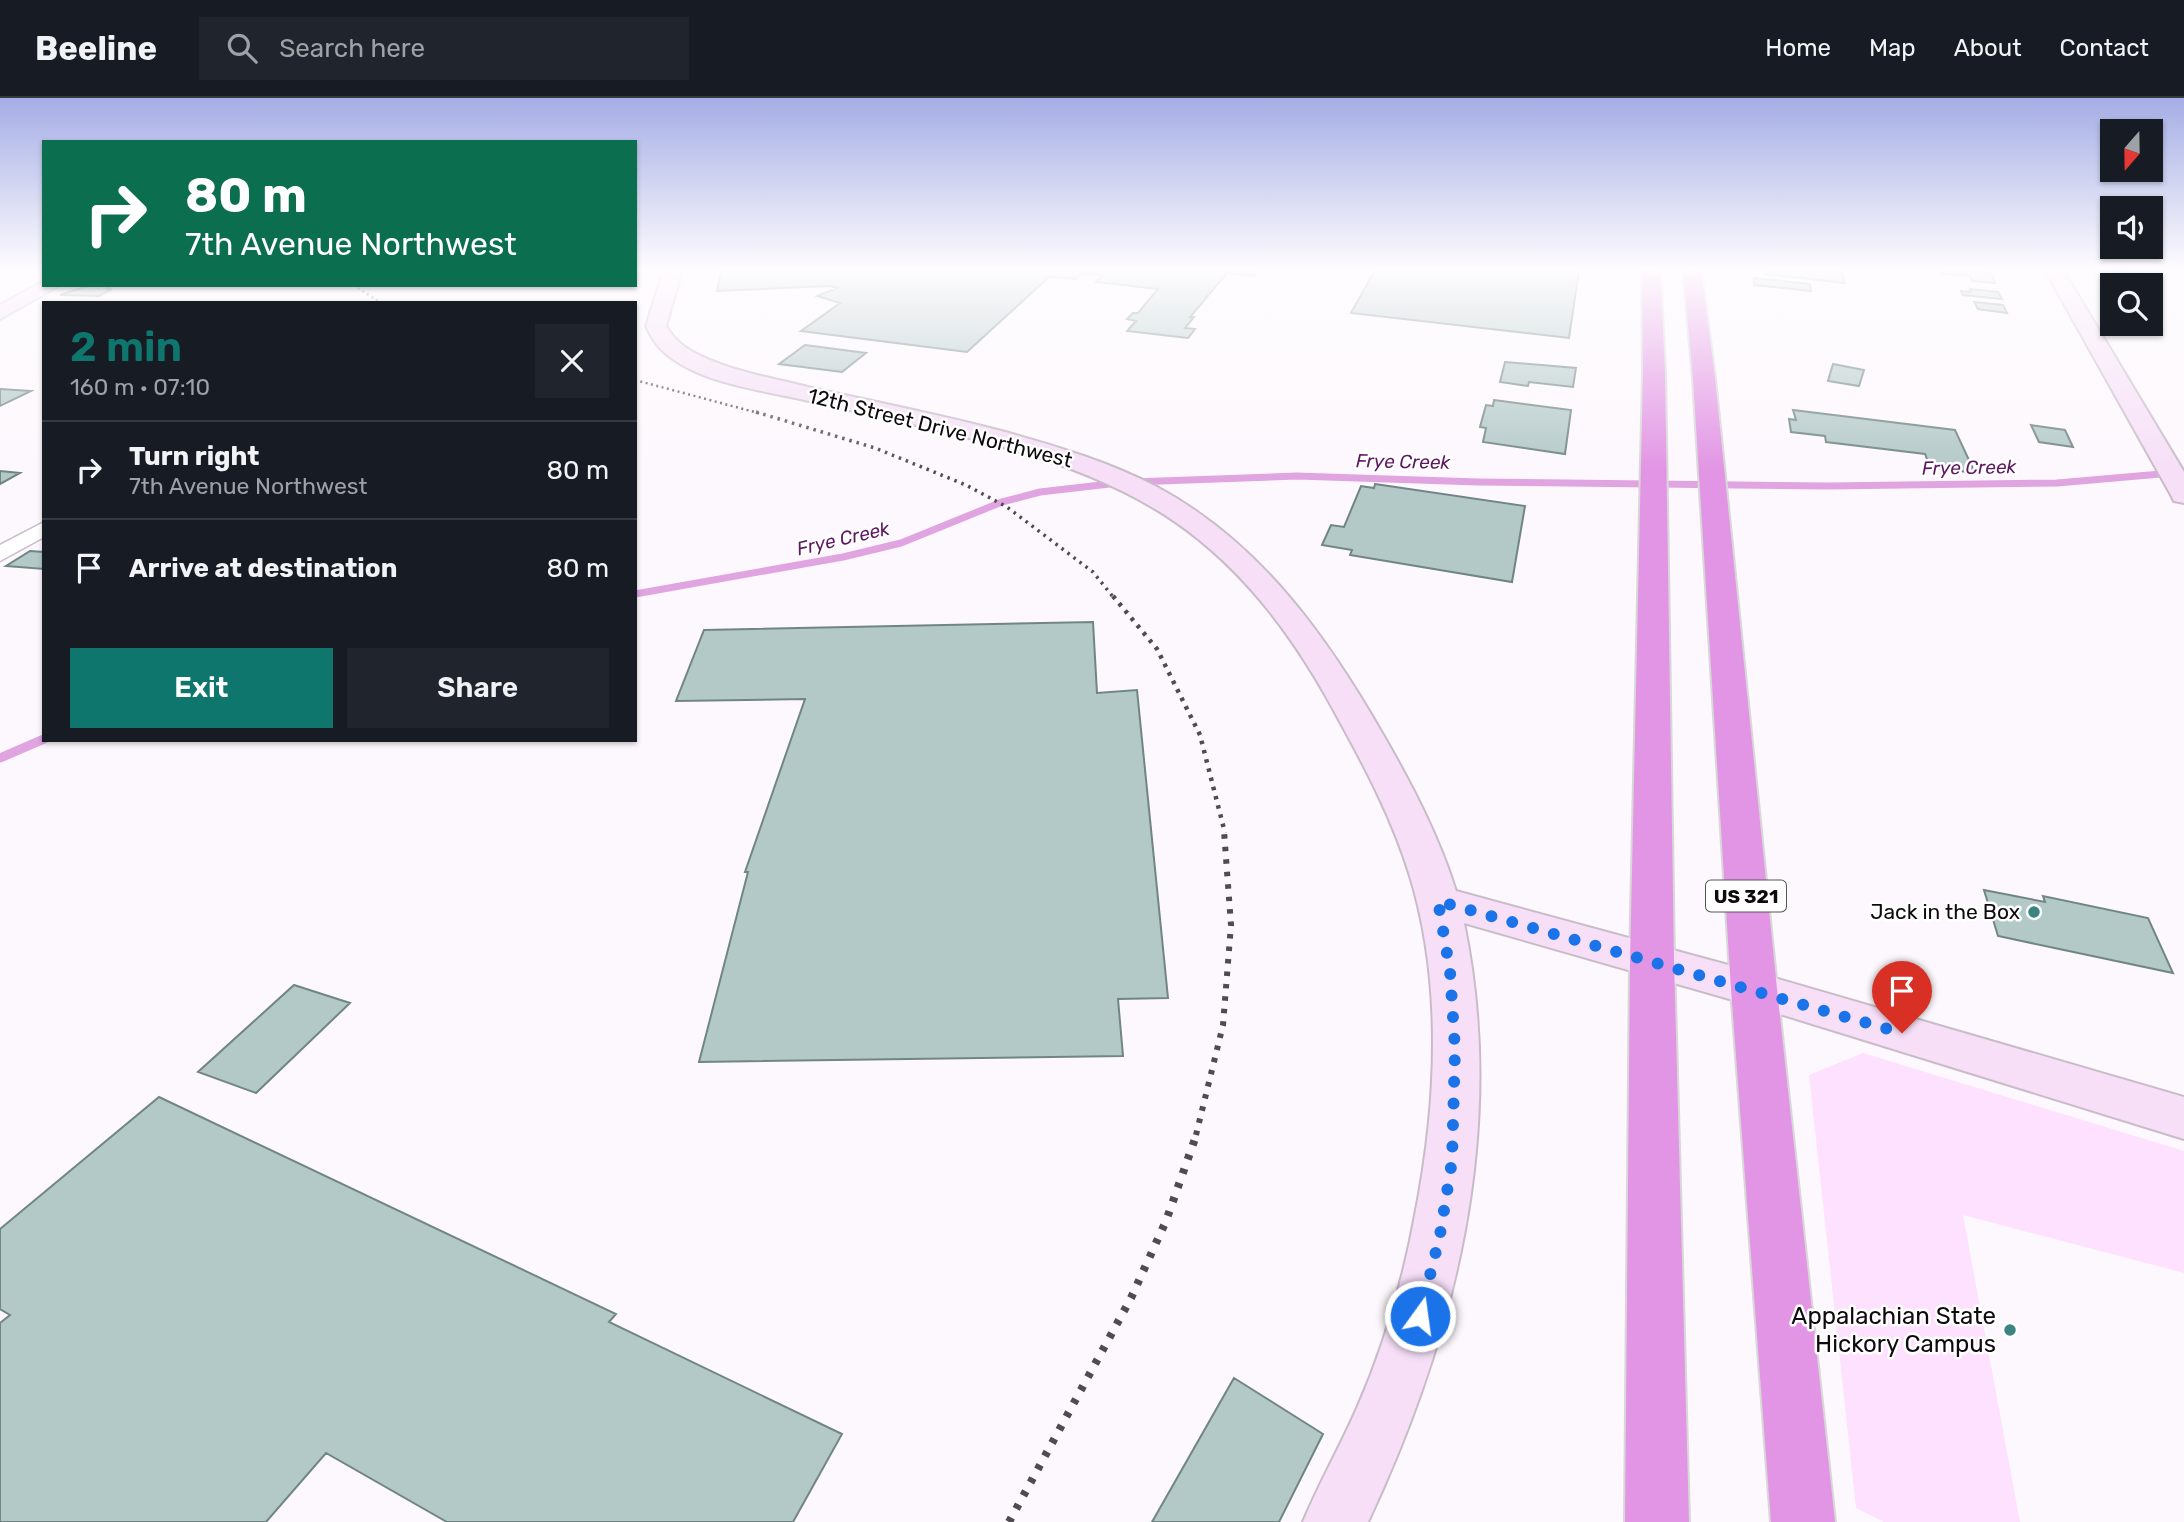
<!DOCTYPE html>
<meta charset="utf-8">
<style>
:root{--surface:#171b24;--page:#20242c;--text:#f1f3f6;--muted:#9ea1a6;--line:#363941;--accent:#0f766e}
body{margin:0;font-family:Rubik,sans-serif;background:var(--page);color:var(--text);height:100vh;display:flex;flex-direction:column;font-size:26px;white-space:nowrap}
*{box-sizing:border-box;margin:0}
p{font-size:23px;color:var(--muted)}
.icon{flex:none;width:38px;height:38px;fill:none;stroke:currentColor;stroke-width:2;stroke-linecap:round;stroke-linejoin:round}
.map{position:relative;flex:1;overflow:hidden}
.panel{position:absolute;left:42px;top:203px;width:595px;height:441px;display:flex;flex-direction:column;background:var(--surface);border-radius:0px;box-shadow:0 2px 5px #0004}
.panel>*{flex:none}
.guide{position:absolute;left:42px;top:42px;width:595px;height:147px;border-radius:0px;box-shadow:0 2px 5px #0004;background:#0b6e4f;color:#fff;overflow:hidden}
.needle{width:46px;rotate:200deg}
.controls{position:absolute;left:2100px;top:21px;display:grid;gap:14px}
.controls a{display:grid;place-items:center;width:63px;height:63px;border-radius:0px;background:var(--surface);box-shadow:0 2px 5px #0004;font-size:35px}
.pin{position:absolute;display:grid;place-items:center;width:60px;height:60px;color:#fff;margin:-72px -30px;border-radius:50% 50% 50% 0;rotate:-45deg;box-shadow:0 0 7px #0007}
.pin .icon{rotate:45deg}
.me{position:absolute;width:77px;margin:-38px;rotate:14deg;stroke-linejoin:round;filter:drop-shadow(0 0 5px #0008)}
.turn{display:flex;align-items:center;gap:24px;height:147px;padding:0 28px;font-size:32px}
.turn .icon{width:91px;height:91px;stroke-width:2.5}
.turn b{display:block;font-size:49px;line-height:60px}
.round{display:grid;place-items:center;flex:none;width:74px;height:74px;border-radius:0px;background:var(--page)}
.overview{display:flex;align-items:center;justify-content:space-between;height:119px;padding:0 28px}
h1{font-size:42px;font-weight:600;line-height:52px;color:var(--accent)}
.cta{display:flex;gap:14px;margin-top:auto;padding:14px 28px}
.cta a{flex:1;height:80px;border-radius:0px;background:var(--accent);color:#fff;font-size:28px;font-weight:600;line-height:80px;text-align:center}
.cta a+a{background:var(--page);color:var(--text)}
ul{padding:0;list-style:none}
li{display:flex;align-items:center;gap:21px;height:98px;padding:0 28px;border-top:2px solid var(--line)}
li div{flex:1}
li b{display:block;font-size:26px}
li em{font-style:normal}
header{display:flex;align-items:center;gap:42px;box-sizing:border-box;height:98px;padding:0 35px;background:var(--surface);border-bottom:2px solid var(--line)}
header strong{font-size:33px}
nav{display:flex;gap:38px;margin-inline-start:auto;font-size:24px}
.search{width:490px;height:63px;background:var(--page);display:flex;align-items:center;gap:18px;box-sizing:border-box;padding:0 24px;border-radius:0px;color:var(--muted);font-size:26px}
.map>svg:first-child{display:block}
</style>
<header>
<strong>Beeline</strong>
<div class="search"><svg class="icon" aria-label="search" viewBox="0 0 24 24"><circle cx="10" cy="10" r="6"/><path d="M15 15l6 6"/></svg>Search here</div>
<nav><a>Home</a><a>Map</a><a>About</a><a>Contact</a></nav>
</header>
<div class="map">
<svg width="2184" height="1424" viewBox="0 0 2184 1424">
<rect width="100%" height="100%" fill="#fdf8fd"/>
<!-- green -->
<path fill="#fee1fe" d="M1863,955L2184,1053V1175L1963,1117L2020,1424H1884L1856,1410L1809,977Z"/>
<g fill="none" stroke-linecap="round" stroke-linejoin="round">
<!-- stream-far1 -->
<path stroke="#e0a4e1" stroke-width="7" d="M1133,384L1297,378L1478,384L1829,388L2057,385L2184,374
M635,496L843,459L901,445L1002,404L1040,394L1118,385"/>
<!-- stream -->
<path stroke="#e0a4e1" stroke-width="9" d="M0,660L44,641"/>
</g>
<!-- building -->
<path fill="#b3c9c8" stroke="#718584" stroke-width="2" d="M764,172H909V175L917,172H1258L1254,178L1227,175L1190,219H1194L1185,230L1195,231L1188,240L1127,233L1136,223L1127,221L1133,215H1138L1158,191L1096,184L1103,177L1082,176L1076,181L1049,179L967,254L801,233L840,205L817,198L837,190L830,188L717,193L721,174Z
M1375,172H1579L1569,240L1351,215Z
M1764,172L1842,174L1845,185L1764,176Z
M1941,172L1991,175L1995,185L1972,183L1970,178L1941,175Z
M2117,174L2143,176L2149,187L2122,184Z
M1754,180L1810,186L1811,193L1754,187Z
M90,187H113L105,191H112L99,198L60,197Z
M1970,191L1998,194L2002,201L1963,197L1961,193L1971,194Z
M1974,204L2003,207L2007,215L1978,211Z
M805,247L866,255L842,274L779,266Z
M1505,264L1576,270L1573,289L1529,284L1528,288L1500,284Z
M1833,266L1864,272L1859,288L1828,283Z
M0,291L31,293L0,308Z
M1494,302L1571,312L1565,356L1483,344L1486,330L1480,329L1486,307L1493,308Z
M1793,312L1955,332L1975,375L1930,369L1925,356L1826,344L1825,338L1791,334L1789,321L1796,322Z
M2031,327L2065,332L2073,349L2039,344Z
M0,373L20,375L0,386Z
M1375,386L1525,408L1512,484L1350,457L1352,452L1322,447L1331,427L1344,429L1361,388L1374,390Z
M30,453L44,454V471L6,468Z
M1093,524L1097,595L1137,592L1168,900L1118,901L1123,958L699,964L748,774H745L805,601L676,603L704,532Z
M1984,792L2045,804L2043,798L2148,820L2173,875L1998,838Z
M294,887L350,905L256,995L198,974Z
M159,999L616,1216L609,1224L842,1336L793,1424H447L326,1355L266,1424H0V1225L10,1217L0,1211V1131Z
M1234,1280L1323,1336L1279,1424H1152Z"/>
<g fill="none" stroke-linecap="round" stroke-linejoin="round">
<defs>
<path id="street" d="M44,424V439L0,463V447Z"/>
<path id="secondary" d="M664,172H682L666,228C675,243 686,251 701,258C735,274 772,280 808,289C875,304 942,317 1009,335C1059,349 1111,365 1157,389C1261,445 1328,540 1385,640C1413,689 1439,739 1456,793L1754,874L2184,999V1041L1754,908L1464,825C1507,1032 1456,1236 1368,1424H1303C1319,1385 1340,1349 1357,1310C1384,1249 1403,1182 1415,1117C1437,1006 1443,883 1409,775C1392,721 1366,671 1339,622C1298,545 1247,473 1174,423C1118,385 1053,362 988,345C926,328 863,315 800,301C756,291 700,285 665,255C656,248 651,238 646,228Z
M2045,172H2063L2184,374V405L2174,403L2171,397Z
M44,183V187H60L0,221V207Z"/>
<path id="highway" d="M1642,172H1660L1665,274L1674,863L1689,1424H1625L1630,863L1643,274Z
M1683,172H1701L1715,280L1777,891L1835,1424H1771L1731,891L1693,280Z"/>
</defs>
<!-- street casing -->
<use href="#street" stroke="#c9bcc9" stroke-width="3"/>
<!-- secondary casing -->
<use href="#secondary" stroke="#c9bcc9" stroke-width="4"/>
<!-- highway casing -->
<use href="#highway" stroke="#d8d8d8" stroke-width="4"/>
<!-- street -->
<use href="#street" fill="#fff" fill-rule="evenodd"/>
<!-- secondary -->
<use href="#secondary" fill="#f6dff7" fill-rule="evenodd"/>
<!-- highway -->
<use href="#highway" fill="#e295e4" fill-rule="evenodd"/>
<!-- rail-far4 -->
<path stroke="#4f4b4f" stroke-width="2.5" stroke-dasharray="2 3.5" stroke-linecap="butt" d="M353,187L381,205
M635,282L762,316"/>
<!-- rail-far3 -->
<path stroke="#4f4b4f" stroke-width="3.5" stroke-dasharray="2.5 5" stroke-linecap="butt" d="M756,314L875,350L966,387L1007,409L1093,474L1114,500"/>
<!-- rail-far2 -->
<path stroke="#4f4b4f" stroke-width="4.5" stroke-dasharray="3.5 6" stroke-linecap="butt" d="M1113,498L1157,551L1200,637L1225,735"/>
<!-- rail-far1 -->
<path stroke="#4f4b4f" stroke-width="6" stroke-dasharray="4.5 8" stroke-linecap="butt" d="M1196,1037L1223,927L1231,827L1224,733"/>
<!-- rail -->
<path stroke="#4f4b4f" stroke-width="8" stroke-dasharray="5 10" stroke-linecap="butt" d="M1009,1424L1131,1200L1166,1123L1197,1035"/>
</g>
<!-- sky -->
<linearGradient id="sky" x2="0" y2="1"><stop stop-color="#a5aee5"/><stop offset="0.46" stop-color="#fefcfe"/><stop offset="1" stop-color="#fefcfe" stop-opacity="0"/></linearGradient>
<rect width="2184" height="372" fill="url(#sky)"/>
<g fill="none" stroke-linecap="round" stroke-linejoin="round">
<!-- route -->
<path stroke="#1a73e8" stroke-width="12" stroke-dasharray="0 21.6" d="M1420,1218L1440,1137L1452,1063L1455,951L1450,873L1438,803L1902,935"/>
</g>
<!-- markers -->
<g fill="#3b8482" stroke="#fff" stroke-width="2.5">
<circle cx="2034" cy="814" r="7"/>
<circle cx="2010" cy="1232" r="7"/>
</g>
<g text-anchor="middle" stroke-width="5" stroke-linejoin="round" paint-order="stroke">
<!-- far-water labels -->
<g font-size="19" font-style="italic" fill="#5e1862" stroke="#fff">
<text transform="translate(1403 363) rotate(1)" y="7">Frye Creek</text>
<text transform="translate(1969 369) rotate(-1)" y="7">Frye Creek</text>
<text transform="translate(843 440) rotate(-13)" y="7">Frye Creek</text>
</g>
<!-- shield labels -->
<rect fill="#fff" stroke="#565456" stroke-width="2" x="1706" y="782.5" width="80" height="31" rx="5"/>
<g font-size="19" font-weight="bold" fill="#0e0a0e">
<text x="1746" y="805">US 321</text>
</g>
<!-- street labels -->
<g font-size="21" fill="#0e0a0e" stroke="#fff">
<text transform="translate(940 330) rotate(14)" y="7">12th Street Drive Northwest</text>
</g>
<!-- poi labels -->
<g font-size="21" fill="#0e0a0e" stroke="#fff" text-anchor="end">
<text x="2020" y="821">Jack in the Box</text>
</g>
<!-- near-poi labels -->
<g font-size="24" fill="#0e0a0e" stroke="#fff" text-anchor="end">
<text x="1996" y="1226">Appalachian State<tspan x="1996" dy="28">Hickory Campus</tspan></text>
</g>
</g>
</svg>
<div class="controls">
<a><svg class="needle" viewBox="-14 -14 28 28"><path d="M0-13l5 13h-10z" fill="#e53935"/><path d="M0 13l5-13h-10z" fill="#9ea1a6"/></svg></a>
<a><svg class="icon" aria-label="sound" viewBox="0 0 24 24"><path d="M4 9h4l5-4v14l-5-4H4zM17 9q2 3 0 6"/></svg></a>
<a><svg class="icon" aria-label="search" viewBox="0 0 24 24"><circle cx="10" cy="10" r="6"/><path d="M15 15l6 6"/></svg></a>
</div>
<div class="pin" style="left:1902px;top:935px;background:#d93025"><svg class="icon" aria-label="arrive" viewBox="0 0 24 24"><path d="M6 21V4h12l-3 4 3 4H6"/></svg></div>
<svg class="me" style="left:1420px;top:1218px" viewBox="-20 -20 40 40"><circle r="17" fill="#1a73e8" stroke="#fff" stroke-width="3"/><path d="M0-11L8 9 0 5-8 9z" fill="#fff"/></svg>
<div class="guide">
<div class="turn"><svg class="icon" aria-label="right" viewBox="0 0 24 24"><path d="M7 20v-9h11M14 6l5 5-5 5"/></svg><div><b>80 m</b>7th Avenue Northwest</div></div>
</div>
<section class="panel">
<div class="overview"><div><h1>2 min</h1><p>160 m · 07:10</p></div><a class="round"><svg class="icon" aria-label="close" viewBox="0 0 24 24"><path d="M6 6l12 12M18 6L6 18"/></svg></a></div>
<ul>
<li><svg class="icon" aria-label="right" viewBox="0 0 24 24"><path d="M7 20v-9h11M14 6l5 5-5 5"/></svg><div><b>Turn right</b><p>7th Avenue Northwest</p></div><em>80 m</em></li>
<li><svg class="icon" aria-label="arrive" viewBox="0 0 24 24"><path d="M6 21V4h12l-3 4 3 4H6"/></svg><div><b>Arrive at destination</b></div><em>80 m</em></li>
</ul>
<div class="cta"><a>Exit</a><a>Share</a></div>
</section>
</div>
